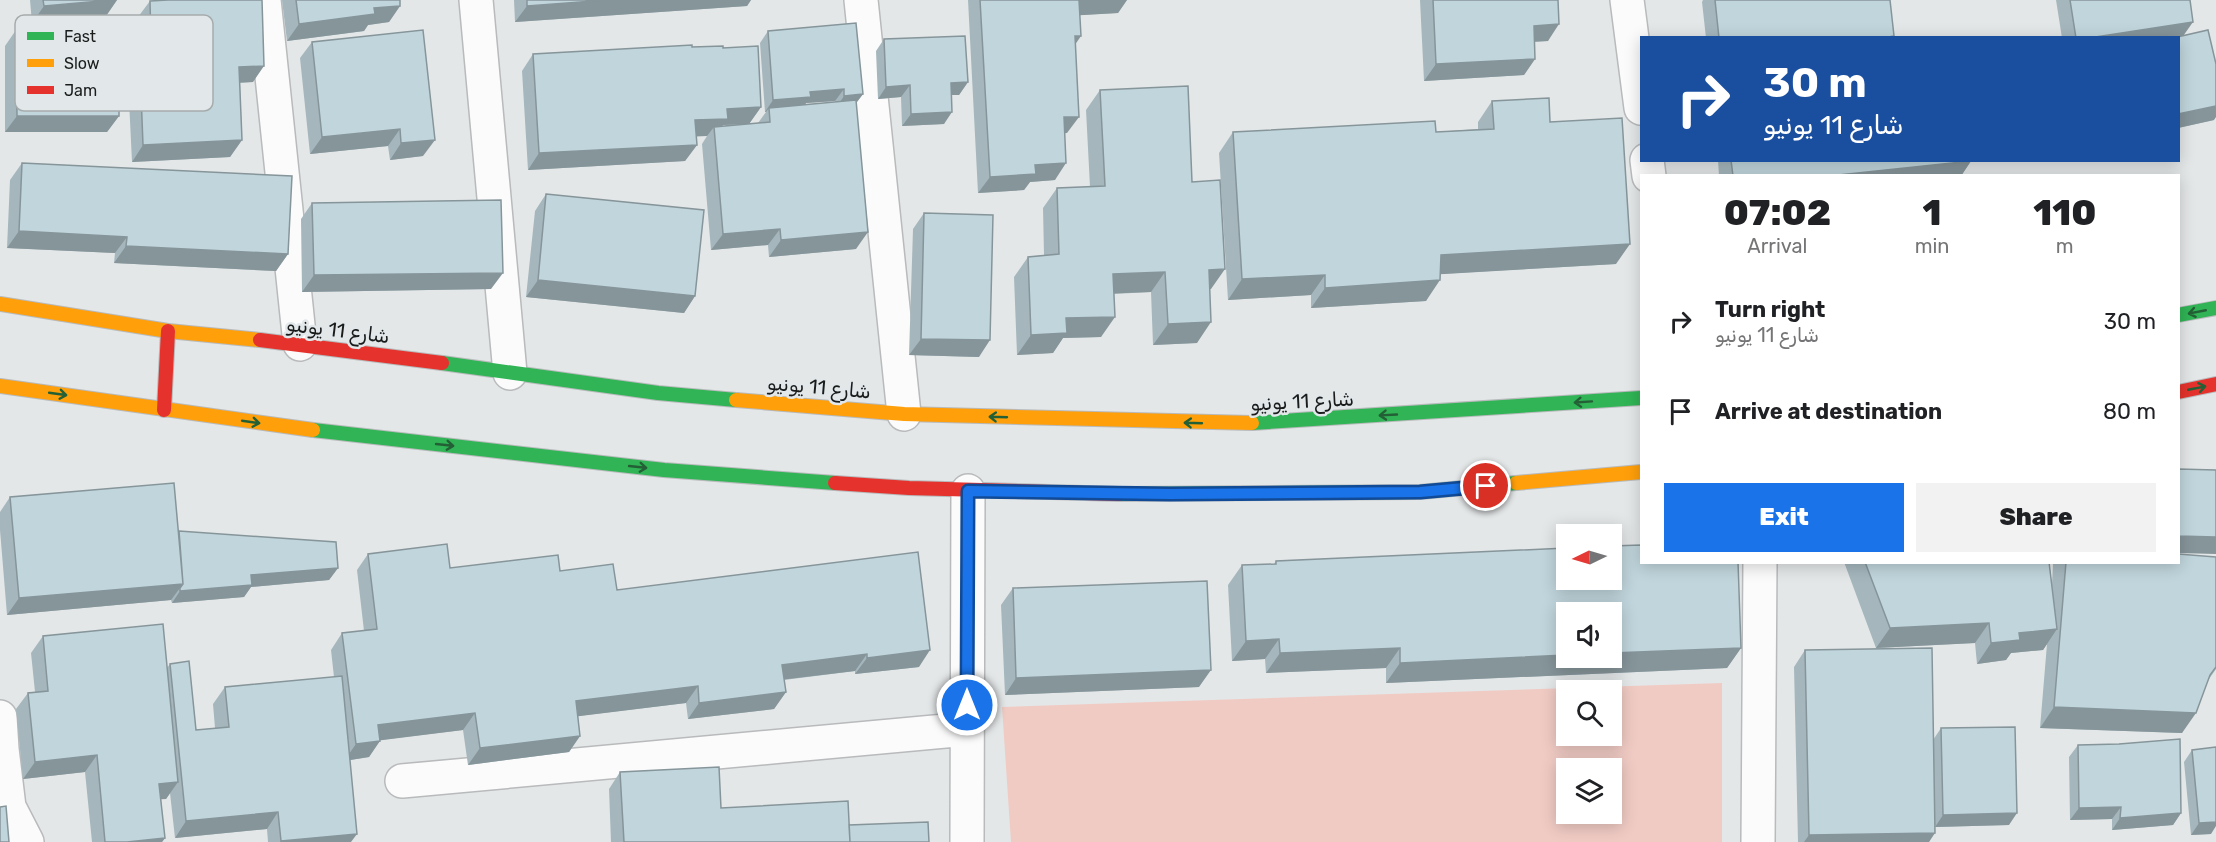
<!DOCTYPE html>
<meta charset="utf-8">
<style>
:root{--surface:#fff;--page:#f2f2f2;--text:#202124;--muted:#757577;--accent:#1a73e8}
body{margin:0;font-family:Rubik,"Noto Sans Arabic",sans-serif;background:var(--page);color:var(--text);height:100vh;display:flex;flex-direction:column;font-size:22px;white-space:nowrap}
*{box-sizing:border-box;margin:0}
p{font-size:20px;color:var(--muted)}
.icon{flex:none;width:33px;height:33px;fill:none;stroke:currentColor;stroke-width:2;stroke-linecap:round;stroke-linejoin:round}
.map{position:relative;flex:1;overflow:hidden}
.side{position:absolute;left:1640px;top:174px;width:540px;height:390px;display:flex;flex-direction:column;background:var(--surface);border-radius:0px;box-shadow:0 3px 15px #0003}
.side>*{flex:none}
.guide{position:absolute;left:1640px;top:36px;width:540px;height:126px;border-radius:0px;box-shadow:0 3px 15px #0003;background:#1a4fa0;color:#fff;overflow:hidden}
.needle{width:39px;rotate:265deg}
.controls{position:absolute;left:1556px;top:524px;display:grid;gap:12px}
.controls a{display:grid;place-items:center;width:66px;height:66px;border-radius:0px;background:var(--surface);box-shadow:0 3px 15px #0003;font-size:30px}
.pin{position:absolute;display:grid;place-items:center;width:51px;height:51px;color:#fff;margin:-26px;border:3px solid #fff;border-radius:50%;box-shadow:0 2px 6px #0007}
.me{position:absolute;width:66px;margin:-33px;rotate:0deg;stroke-linejoin:round;filter:drop-shadow(0 0 4px #0008)}
.turn{display:flex;align-items:center;gap:21px;height:126px;padding:0 24px;font-size:27px}
.turn .icon{width:78px;height:78px;stroke-width:2.5}
.turn b{display:block;font-size:42px;line-height:51px}
.eta{display:flex;justify-content:space-evenly;align-items:center;height:102px;text-align:center}
.eta b{font-size:36px;font-weight:800;line-height:42px}
.button{display:flex;gap:12px;margin-top:auto;padding:12px 24px}
.button a{flex:1;height:69px;border-radius:0px;background:var(--accent);color:#fff;font-size:24px;font-weight:800;line-height:69px;text-align:center}
.button a+a{background:var(--page);color:var(--text)}
ul{padding:0;list-style:none}
li{display:flex;align-items:center;gap:18px;height:90px;padding:0 24px}
li div{flex:1}
li b{display:block;font-size:22px}
li em{font-style:normal}
.map>svg:first-child{display:block}
</style>
<div class="map">
<svg width="2216" height="842" viewBox="0 0 2216 842">
<rect width="100%" height="100%" fill="#e4e7e8"/>
<!-- green -->
<path fill="#f0cbc4" fill-rule="evenodd" d="M1722,683V842H1011L1002,707ZM1566,690H1611V735H1566ZM1566,768H1611V813H1566Z"/>
<g fill="none" stroke-linecap="round" stroke-linejoin="round">
<defs>
<path id="street" d="M264,0L300,344
M476,0L510,373
M861,0L904,414
M1627,0L1641,108
M1647,160L1649,176
M0,717L2,749L9,807L27,842
M402,781L967,729
M967,842L968,491
M1758,842L1760,562"/>
<path id="fast" d="M2178,315L2216,308
M442,363L658,393L736,400
M1252,423L1641,398
M313,430L664,470L835,483
M1119,494L1420,492L1516,483"/>
<path id="slow" d="M0,304L168,331L260,340
M0,386L313,430
M736,400L904,414L1252,423
M1516,483L1641,472"/>
<path id="jam" d="M260,340L442,363
M2178,392L2216,384
M164,410L168,331
M835,483L909,488L1119,494"/>
</defs>
<!-- street casing -->
<use href="#street" stroke="#b8babb" stroke-width="36"/>
<!-- fast casing -->
<use href="#fast" stroke="#b8babb" stroke-width="16"/>
<!-- slow casing -->
<use href="#slow" stroke="#b8babb" stroke-width="16"/>
<!-- jam casing -->
<use href="#jam" stroke="#b8babb" stroke-width="16"/>
<!-- street -->
<use href="#street" stroke="#fbfbfc" stroke-width="33"/>
<!-- fast -->
<use href="#fast" stroke="#30b455" stroke-width="14"/>
<!-- slow -->
<use href="#slow" stroke="#ff9f0a" stroke-width="14"/>
<!-- jam -->
<use href="#jam" stroke="#e5322d" stroke-width="14"/>
</g>
<!-- wall -->
<path fill="#a5b7bd" fill-rule="evenodd" d="M30,0H117L106,16L32,23Z
M282,0H400V6L389,22L368,25L364,31L287,41Z
M514,0H751L747,6L515,22Z
M968,0H1127L1118,13L1080,15L1075,44L1067,133H1065L1055,180L1030,182L1024,190L978,193Z
M1420,0H1558L1548,41L1535,42V59L1524,75L1424,81Z
M1703,0H1890L1893,38H1706L1702,2Z
M2056,0H2190L2184,35L2214,120L2178,128V38H2062Z
M150,1L253,82L240,83L242,140L230,157L132,162L127,59L139,42L138,17Z
M16,30L119,116L107,132H5V46Z
M423,30V156L390,160L388,146L310,154L300,58L312,42Z
M768,31L863,94L856,103V249L769,257L768,245L711,250L702,144L707,136H696L697,145L685,161L528,170L522,71L533,54L692,47L723,48L761,107L749,124L723,125L722,126L758,123L766,112H765L760,43ZM835,101V102L805,105L806,103Z
M884,39L968,82L959,95H951L944,124L902,126L901,97L878,99L876,51Z
M1100,90L1192,182L1211,289H1209L1197,343L1153,345L1151,292L1114,294L1101,337L1063,338L1053,353L1017,355L1014,277L1028,257L1044,255L1043,208L1057,188L1090,187L1086,110Z
M1492,101L1550,122L1616,264L1440,274L1426,301L1311,308V295L1228,300L1219,153L1233,132H1436L1478,129V122Z
M1718,160H1971V161L1961,176H1719Z
M22,163L288,254L276,271L114,263L115,253L7,248L10,180Z
M546,194L695,296L684,313L526,297L535,211Z
M312,203L491,289L302,292L301,219Z
M924,213L979,357L909,355L913,229Z
M10,497L179,531L338,568L329,580L251,587L244,597L172,603L171,600L7,615L0,530V512Z
M368,554L450,568L560,571L617,590L919,667L855,674V671L784,680L786,692L774,709L688,719L686,703L578,716L580,736L569,752L468,765L463,730L380,740L369,757L350,760L351,842H268L267,829L175,838L170,793L166,799H161L165,838L162,842H92L85,772L23,779L16,709L28,693L35,692L31,653L43,636L167,668L170,664L196,730L215,728L213,704L225,687L334,677L331,650L342,633L364,631L357,570Z
M1276,561L1741,648L1727,668L1386,683V668L1266,673L1265,659L1232,661L1228,585L1242,565L1274,564Z
M1844,562H2049L2052,584L2053,564L2055,562H2178L2216,669L2209,679L2182,733L2040,728L2047,644L2043,650L2011,653L2006,660L1977,664L1975,643L1876,648Z
M1013,588L1199,687L1005,695L1001,605Z
M1805,650L1933,740L1941,728L2009,825L1935,827L1929,842H1798L1794,667Z
M2078,745L2181,813L2173,825L2112,830V819L2070,820L2069,757Z
M2192,750L2211,834L2191,835L2184,762Z
M620,772L721,808L849,825L929,842H611L609,789Z"/>
<!-- shaded-wall -->
<path fill="#86959a" d="M112,0H117L106,16L32,23L44,6Z
M607,0H751L747,6L515,22L527,6Z
M1078,0H1127L1118,13L1067,16Z
M400,6L389,22L368,25L364,31L287,41L299,24L374,8Z
M2193,22L2181,39L2178,38H2089Z
M1559,24L1548,41L1522,42L1534,26Z
M1075,36H1081L1070,52Z
M1535,59L1524,75L1424,81L1436,64Z
M264,66L253,82L227,83L239,67Z
M968,82L959,95H942L951,83Z
M910,85L901,97L878,99L886,87Z
M844,89L835,101L806,103L802,109L769,108L766,112H765L773,100L810,92Z
M863,94L854,106L836,108L844,96Z
M2216,106V117L2214,120L2178,128V114Z
M761,107L749,124L723,125L716,135L714,127L707,136L684,137L695,120L727,109Z
M952,112L944,124L902,126L911,114Z
M17,116H119L107,132H5Z
M1064,117H1079L1067,133L1052,134Z
M400,129L388,146L310,154L322,137Z
M242,140L230,157L132,162L143,145Z
M435,140L423,156L390,160L401,143Z
M697,145L685,161L528,170L539,153Z
M1971,161L1961,176H1829Z
M1066,163L1055,180L1030,182L1024,190L978,193L990,177L1035,165Z
M780,229L768,245L711,250L723,234Z
M19,231L127,237L115,253L7,248Z
M868,232L856,249L769,257L781,240Z
M1630,244L1616,264L1427,275L1441,255Z
M126,246L288,254L276,271L114,263Z
M1225,269L1211,289L1194,290L1209,270Z
M1165,272L1151,292L1098,294L1113,274Z
M503,273L491,289L302,292L314,275Z
M1325,275L1311,295L1228,300L1242,279Z
M538,280L695,296L684,313L526,297Z
M1440,280L1426,301L1311,308L1325,288Z
M1115,317L1101,337L1063,338L1053,353L1017,355L1031,335L1066,318Z
M1211,322L1197,343L1153,345L1168,324Z
M921,339L990,340L979,357L909,355Z
M2178,536L2216,537V554L2178,553Z
M338,568L329,580L251,587L244,597L172,603L180,591L251,575Z
M183,584L171,600L7,615L19,598Z
M1989,623L1975,643L1876,648L1890,628Z
M2057,629L2043,650L2011,653L2006,660L1977,664L1991,643L2019,633Z
M1279,639L1265,659L1232,661L1246,641Z
M1400,648L1386,668L1266,673L1280,653Z
M1741,648L1727,668L1386,683L1400,663L1566,655V657H1611V653Z
M930,650L919,667L855,674L867,658Z
M867,654L855,671L771,681L782,665Z
M1211,670L1199,687L1005,695L1016,678Z
M698,686L686,703L564,718L576,701Z
M786,692L774,709L688,719L699,703Z
M2054,707L2196,713L2182,733L2040,728Z
M475,713L463,730L367,742L378,725Z
M580,736L569,752L468,765L480,748Z
M380,741L369,757L344,761L356,744Z
M97,755L85,772L23,779L35,762Z
M178,782L166,799L147,800L159,784Z
M2121,807L2112,819L2070,820L2079,808Z
M278,812L267,829L175,838L186,821Z
M2017,813L2009,825L1935,827L1943,815Z
M2181,813L2173,825L2112,830L2120,818Z
M2216,822V826L2211,834L2191,835L2199,823Z
M1935,833L1929,842H1804L1809,835Z
M357,834L351,842H280L281,841Z
M165,838L162,842H127Z"/>
<!-- building -->
<path fill="#c0d5dc" stroke="#86959a" stroke-width="1.5" d="M43,0H112L44,6Z
M168,0H262L264,66L239,67L242,140L143,145L139,42H151L150,1Z
M296,0H400V6L374,8L375,14L299,24Z
M527,0H607L527,6Z
M980,0H1079L1081,36H1075L1079,117H1064L1066,163L1035,165L1036,174L990,177Z
M1433,0H1558L1559,24L1534,26L1535,59L1436,64Z
M1715,0H1890L1894,36L1883,38H1719Z
M2070,0H2190L2193,22L2089,38H2076Z
M856,23L863,94L844,96V89L810,92L811,97L773,100L768,31Z
M16,30H119V116H17Z
M423,30L435,140L401,143L400,129L322,137L312,42Z
M2208,30L2216,64V106L2178,114V38H2173Z
M965,36L968,82L951,83L952,112L911,114L910,85L886,87L884,39Z
M692,45V47L723,46V48L758,46L761,107L727,109L728,119L695,120L697,145L539,153L533,54Z
M1188,86L1192,182L1220,180L1225,269L1209,270L1211,322L1168,324L1165,272L1113,274L1115,317L1066,318L1067,333L1031,335L1028,257L1059,254L1057,188L1105,186L1100,90Z
M1549,98L1550,122L1622,118L1630,244L1441,255L1440,280L1325,288V275L1242,279L1233,132L1435,121L1436,132L1494,129L1492,101Z
M856,100L868,232L781,240L780,229L723,234L714,127L770,122L769,108Z
M1731,160H1971V161L1829,176H1733Z
M22,163L292,176L288,254L126,246L127,237L19,231Z
M546,194L704,210L695,296L538,280Z
M501,200L503,273L314,275L312,203Z
M924,213L993,215L990,340L921,339Z
M2178,469L2216,470V537L2178,536Z
M174,483L183,584L19,598L10,497Z
M179,531L336,542L338,568L251,575L252,585L180,591V588L183,584Z
M447,544L450,568L558,555L560,571L613,564L617,590L918,552L930,650L867,658V654L782,665L786,692L699,703L698,686L576,701L580,736L480,748L475,713L378,725L380,741L356,744L342,633L377,629L368,554Z
M1641,545V562H1738L1741,648L1611,653V612H1566V655L1400,663V648L1280,653L1279,639L1246,641L1242,565L1276,564V561L1566,548V579H1611V546Z
M2178,554L2216,557V667L2210,675L2196,713L2054,707L2066,562H2178Z
M1865,562H2049L2057,629L2019,633L2020,640L1991,643L1989,623L1890,628Z
M1207,581L1211,670L1016,678L1013,588Z
M163,624L178,782L159,784L165,838L127,842H105L97,755L35,762L28,693L48,691L43,636Z
M1932,648L1935,833L1809,835L1805,650Z
M189,661L196,730L229,727L225,687L342,676L357,834L281,841L278,812L186,821L170,664Z
M2015,727L2017,813L1943,815L1941,728Z
M2180,739L2181,813L2120,818L2121,807L2079,808L2078,745L2119,744Z
M2216,747V822L2199,823L2192,750Z
M719,767L721,808L848,801L850,842H624L620,772Z
M6,806L9,842H0V807Z
M928,822L929,842H850L849,825Z"/>
<!-- one-way arrows -->
<defs><path id="oneway-shaft" d="M-6 0H5M1.5-3L5.5 0L1.5 3" fill="none" stroke-width="1.6" stroke-linecap="round" stroke-linejoin="round" transform="scale(1.5)"/></defs>
<g stroke="#246036">
<use href="#oneway-shaft" transform="translate(2197 312) rotate(169)"/>
<use href="#oneway-shaft" transform="translate(2197 388) rotate(-11)"/>
<use href="#oneway-shaft" transform="translate(58 394) rotate(8)"/>
<use href="#oneway-shaft" transform="translate(1583 402) rotate(176)"/>
<use href="#oneway-shaft" transform="translate(1388 415) rotate(177)"/>
<use href="#oneway-shaft" transform="translate(998 417) rotate(-178)"/>
<use href="#oneway-shaft" transform="translate(251 422) rotate(8)"/>
<use href="#oneway-shaft" transform="translate(1193 423) rotate(-178)"/>
<use href="#oneway-shaft" transform="translate(445 445) rotate(6)"/>
<use href="#oneway-shaft" transform="translate(638 467) rotate(6)"/>
</g>
<g fill="none" stroke-linecap="round" stroke-linejoin="round">
<defs>
<path id="route" d="M967,705L968,491L1170,494L1420,492L1486,486"/>
</defs>
<!-- route casing -->
<use href="#route" stroke="#114b97" stroke-width="15"/>
<!-- route -->
<use href="#route" stroke="#1a73e8" stroke-width="10"/>
</g>
<g text-anchor="middle" stroke-width="5" stroke-linejoin="round" paint-order="stroke">
<!-- street labels -->
<g font-size="20" fill="#1a1c1c" stroke="#e2e8ea">
<text transform="translate(338 330) rotate(7)" y="7">شارع 11 يونيو</text>
<text transform="translate(819 387) rotate(5)" y="7">شارع 11 يونيو</text>
<text transform="translate(1302 401) rotate(-3)" y="7">شارع 11 يونيو</text>
</g>
</g>
<!-- legend -->
<rect x="15" y="15" width="198" height="96" rx="9" fill="#e2e8ea" stroke="#a6abac" stroke-width="1.5"/>
<rect x="27" y="32" width="27" height="8" fill="#30b455"/>
<rect x="27" y="59" width="27" height="8" fill="#ff9f0a"/>
<rect x="27" y="86" width="27" height="8" fill="#e5322d"/>
<g font-size="16" fill="#1a1c1c">
<text x="64" y="42">Fast</text>
<text x="64" y="69">Slow</text>
<text x="64" y="96">Jam</text>
</g>
</svg>
<div class="controls">
<a><svg class="needle" viewBox="-14 -14 28 28"><path d="M0-13l5 13h-10z" fill="#e53935"/><path d="M0 13l5-13h-10z" fill="#757577"/></svg></a>
<a><svg class="icon" aria-label="sound" viewBox="0 0 24 24"><path d="M4 9h4l5-4v14l-5-4H4zM17 9q2 3 0 6"/></svg></a>
<a><svg class="icon" aria-label="search" viewBox="0 0 24 24"><circle cx="10" cy="10" r="6"/><path d="M15 15l6 6"/></svg></a>
<a><svg class="icon" aria-label="layers" viewBox="0 0 24 24"><path d="M12 4l9 5-9 5-9-5zM3 14l9 5 9-5"/></svg></a>
</div>
<div class="pin" style="left:1486px;top:486px;background:#d93025"><svg class="icon" aria-label="arrive" viewBox="0 0 24 24"><path d="M6 21V4h12l-3 4 3 4H6"/></svg></div>
<svg class="me" style="left:967px;top:705px" viewBox="-20 -20 40 40"><circle r="17" fill="#1a73e8" stroke="#fff" stroke-width="3"/><path d="M0-11L8 9 0 5-8 9z" fill="#fff"/></svg>
<div class="guide">
<div class="turn"><svg class="icon" aria-label="right" viewBox="0 0 24 24"><path d="M7 20v-9h11M14 6l5 5-5 5"/></svg><div><b>30 m</b>شارع 11 يونيو</div></div>
</div>
<section class="side">
<div class="eta">
<div><b>07:02</b><p>Arrival</p></div>
<div><b>1</b><p>min</p></div>
<div><b>110</b><p>m</p></div>
</div>
<ul>
<li><svg class="icon" aria-label="right" viewBox="0 0 24 24"><path d="M7 20v-9h11M14 6l5 5-5 5"/></svg><div><b>Turn right</b><p>شارع 11 يونيو</p></div><em>30 m</em></li>
<li><svg class="icon" aria-label="arrive" viewBox="0 0 24 24"><path d="M6 21V4h12l-3 4 3 4H6"/></svg><div><b>Arrive at destination</b></div><em>80 m</em></li>
</ul>
<div class="button"><a>Exit</a><a>Share</a></div>
</section>
</div>
